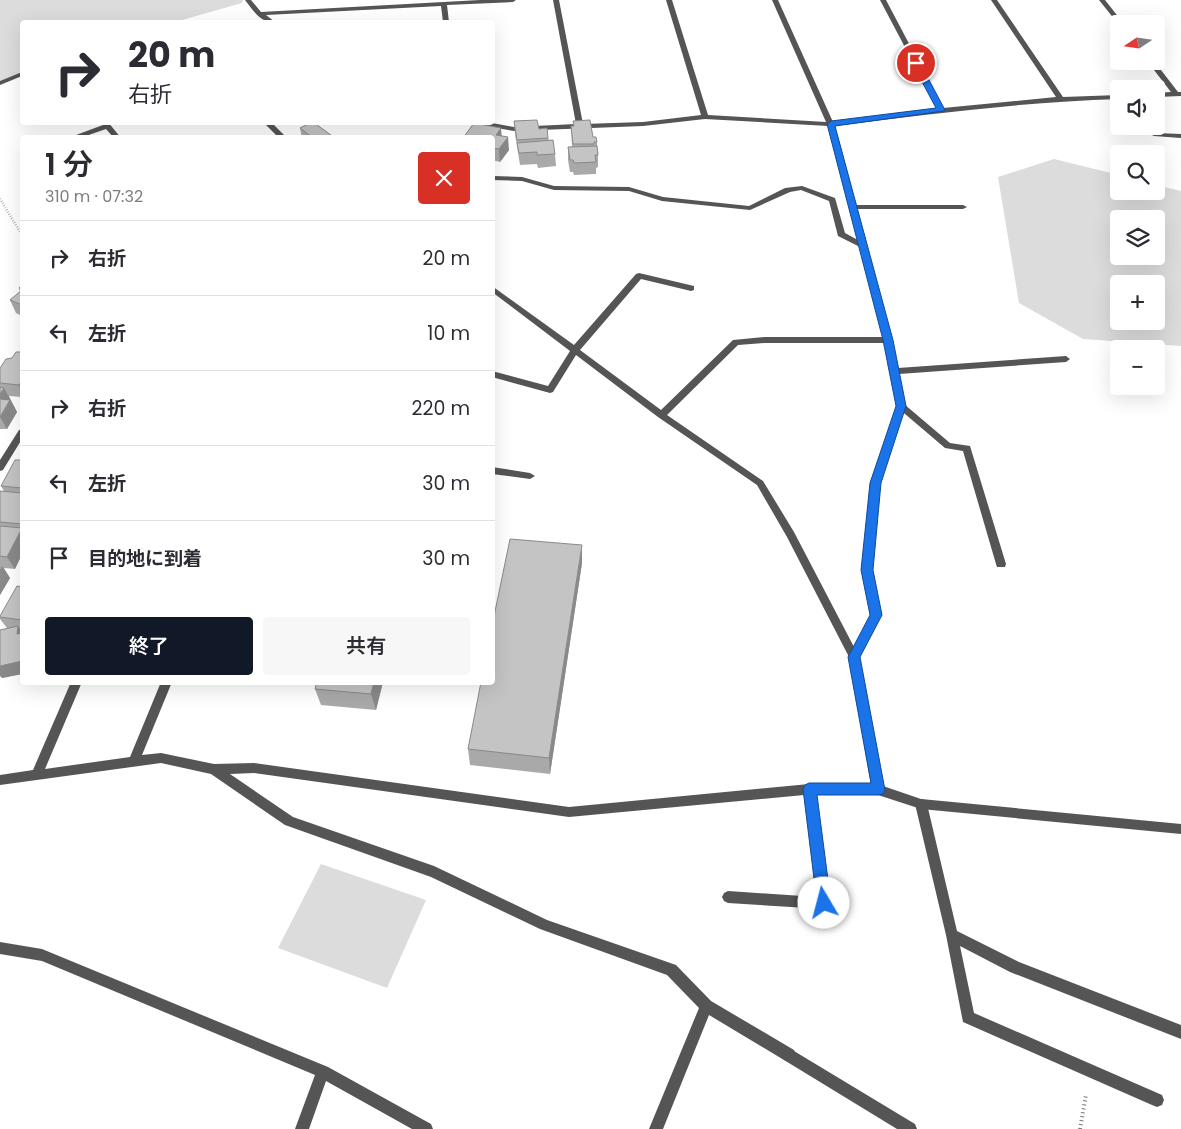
<!DOCTYPE html>
<html lang="ja">
<meta charset="utf-8">
<style>
:root{--surface:#fff;--page:#f7f7f7;--text:#2b2b33;--muted:#7c7c81;--line:#e1e1e2;--accent:#111827}
body{margin:0;font-family:Poppins,"Noto Sans JP",sans-serif;background:var(--page);color:var(--text);height:100vh;display:flex;flex-direction:column;font-size:19px;white-space:nowrap}
*{box-sizing:border-box;margin:0}
p{font-size:16px;color:var(--muted)}
.icon{flex:none;width:28px;height:28px;fill:none;stroke:currentColor;stroke-width:2;stroke-linecap:round;stroke-linejoin:round}
.map{position:relative;flex:1;overflow:hidden}
.panel{position:absolute;left:20px;top:135px;width:475px;height:550px;display:flex;flex-direction:column;background:var(--surface);border-radius:5px;box-shadow:0 5px 20px #0002}
.panel>*{flex:none}
.banner{position:absolute;left:20px;top:20px;width:475px;height:105px;border-radius:5px;box-shadow:0 5px 20px #0002;background:#fff;color:var(--text);overflow:hidden}
.needle{width:32px;rotate:257deg}
.buttons{position:absolute;left:1110px;top:15px;display:grid;gap:10px}
.buttons a{display:grid;place-items:center;width:55px;height:55px;border-radius:5px;background:var(--surface);box-shadow:0 5px 20px #0002;font-size:25px}
.pin{position:absolute;display:grid;place-items:center;width:42px;height:42px;color:#fff;margin:-21px;border:2px solid #fff;border-radius:50%;box-shadow:0 1px 5px #0007}
.me{position:absolute;width:55px;margin:-28px;rotate:352deg;stroke-linejoin:round;filter:drop-shadow(0 0 4px #0008)}
.turn{display:flex;align-items:center;gap:18px;height:105px;padding:0 25px;font-size:22px}
.turn .icon{width:65px;height:65px;stroke-width:2.5}
.turn b{display:block;font-size:35px;line-height:42px}
.round{display:grid;place-items:center;flex:none;width:52px;height:52px;border-radius:5px;background:var(--page)}
.head{display:flex;align-items:center;justify-content:space-between;height:85px;padding:0 25px}
h1{font-size:30px;font-weight:600;line-height:38px}
.button{display:flex;gap:10px;margin-top:auto;padding:10px 25px}
.button a{flex:1;height:58px;border-radius:5px;background:var(--accent);color:#fff;font-size:20px;font-weight:600;line-height:58px;text-align:center}
.button a+a{background:var(--page);color:var(--text)}
ul{padding:0;list-style:none}
li{display:flex;align-items:center;gap:15px;height:75px;padding:0 25px;border-top:1px solid var(--line)}
li div{flex:1}
li b{display:block;font-size:19px}
li em{font-style:normal}
.map>svg:first-child{display:block}
</style>
<div class="map">
<svg width="1181" height="1129" viewBox="0 0 1181 1129">
<rect width="100%" height="100%" fill="#fff"/>
<!-- green -->
<path fill="#dcdcdc" fill-rule="evenodd" d="M0,0H243L242,3L175,22H22V73L0,81Z
M1054,159L1119,175V191H1156V185L1181,191V346L1083,339L1019,303L998,177ZM1119,219H1156V256H1119ZM1119,284H1156V321H1119Z
M321,864L426,900L387,988L278,948Z"/>
<g fill="none" stroke-linecap="round" stroke-linejoin="round">
<!-- path-far1 -->
<path stroke="#777" stroke-width="2.5" stroke-dasharray="0.5 2" stroke-linecap="butt" d="M0,199L22,235"/>
<!-- path -->
<path stroke="#777" stroke-width="4" stroke-dasharray="1 3" stroke-linecap="butt" d="M1080,1129L1086,1095"/>
<!-- lane -->
<path fill="#555" fill-rule="evenodd" d="M101,122H108L121,138H114L106,129L80,138H68L103,125Z
M492,176L522,177L554,186L629,187L663,197L749,206L785,188L802,186L835,198L845,233L867,245L866,247H860L838,236L829,201L801,190L790,192L750,210L662,201L629,191L554,190L522,181L492,180Z
M850,205H963L967,207L963,209H850Z
M901,403L904,404L950,443L970,446L1006,564L1005,567H997L996,564L963,451L945,448L898,408L897,406Z
M921,799L925,800L927,804L957,931L1019,962L1181,1025V1039L1010,972L960,946L974,1013L1162,1095L1164,1100L1162,1105L1157,1107L1152,1105L963,1022L946,935L915,804L917,800Z
M789,1048L915,1124L917,1129H897L784,1060L782,1055L784,1050Z"/>
<!-- street -->
<path fill="#555" fill-rule="evenodd" d="M245,0H251L261,12L480,0H516L513,2L447,5L449,22H443L441,6L266,15L275,22C261,24 253,10 245,0Z
M553,0H559L583,124L643,122L701,115L666,0H672L708,115L826,122L772,0H778L833,122L937,108L880,0H886L943,108L1056,97L991,0H997L1063,97L1119,95V99C1024,102 929,114 835,126L892,340L898,368L1066,356L1070,359L1066,362L899,374L905,406L880,483L872,570L881,615L859,657L883,786L921,799L1181,824V834L921,809L878,795L815,794L830,903L828,907L824,909L728,903L724,901L722,897L724,893L728,891L817,897L804,795L569,817L254,773L230,774L293,817L434,866L547,920L676,965L711,1001L794,1050L796,1055L794,1060L789,1062L784,1060L709,1015L663,1129H649L699,1008L667,975L540,929L431,877L285,825L211,774L161,763L0,785V775L33,770L71,682H82L45,769L130,757L161,682H172L142,755L161,753L214,764L254,763L569,807L809,784L871,785L849,657L787,537L757,485L658,417L576,355L553,392L550,393L492,377V371L548,386L570,351L492,292V286L574,345L636,274L639,273L694,286V290L691,291L641,279L580,350L661,410L733,340L765,337H883L828,126L705,119L643,126L514,131L467,123L486,122L514,127L576,124ZM765,343H884L897,406L870,483L862,570L871,615L854,647L794,532L763,481L667,415L738,345Z
M1099,0H1105L1124,24H1119V25Z
M1147,61H1154L1178,92H1181V96L1156,97V93L1171,92Z
M22,72V76L0,85V81Z
M263,122H271L287,138H279Z
M1156,133L1181,134V138L1154,136L1152,135Z
M22,429V439L3,470L0,471V460L19,430Z
M492,467L530,473L535,476L530,479L492,474Z
M0,942L42,949L328,1067L431,1124L433,1129H412L326,1081L309,1129H295L315,1075L42,961L0,954Z"/>
</g>
<!-- wall -->
<path fill="#a9a9a9" d="M514,121L539,129L548,138L549,140L555,154L556,166L538,168L537,164L520,165L515,134Z
M573,121L593,137L597,142L598,155V167L596,168V174L574,175L573,172H570L568,160V147H572L571,126H573Z
M300,128L335,138H302Z
M502,136L509,150L500,162L492,160V138Z
M22,285V316L16,313L10,300L20,292L19,288Z
M22,348V397L9,396L17,412L7,429H0V368L20,352Z
M22,460V554L15,569L4,568L10,578L0,595V491H4L1,486Z
M582,563L550,774L470,765L468,749Z
M22,587V631H21L22,633V674L2,678L7,628L0,619V616Z
M317,682H383L376,710L321,705L315,689Z"/>
<!-- shaded-wall -->
<path fill="#898989" d="M501,128L502,140L496,135Z
M508,137L509,150L500,162L499,149Z
M22,380V392L19,385Z
M4,388L17,412L7,429L0,417V394Z
M22,529V554L15,569L7,557Z
M582,545V563L550,774L549,758Z
M2,566L10,578L0,595V570Z
M18,626L22,633L17,634Z
M22,661V674L2,678L0,676V666Z
M374,682H383L376,710L371,694Z"/>
<!-- building -->
<path fill="#c4c4c4" stroke="#898989" d="M537,120L539,129L547,128L548,138L517,140L514,121Z
M590,120L593,137H596L597,142H594V144H573L571,126H574L573,121Z
M312,122H313L335,138H313L300,128Z
M474,123L501,128L496,135L508,137L499,149L492,148V138H463Z
M553,140L555,154L537,155V152L519,153L517,143Z
M597,146L598,155H595L596,162L574,163L573,160H570L568,147Z
M22,285V289L19,288Z
M22,290V305L10,300Z
M22,348V380L19,385L0,383V368L6,359L12,358L16,352H20Z
M0,387L4,388L0,394Z
M0,399L10,400L0,417Z
M15,460H22V488L1,486Z
M0,491L22,493V524L0,522Z
M0,526L22,528L7,557L0,556Z
M510,539L582,545L549,758L468,749L481,682H492V626Z
M17,586L22,587V620L0,617V616Z
M18,626L17,634L22,633V661L0,666V630Z
M317,682H374L371,694L315,689Z"/>
<!-- route -->
<path fill="#1a73e8" stroke="#114b97" d="M916,60L920,63L945,110L944,111L835,126L893,340L906,406L881,483L873,570L882,615L860,657L885,790L883,794L878,795H817L831,903L829,908L824,910L819,908L817,903L803,789L805,785L809,783H871L848,657L870,615L861,570L870,483L896,406L883,340L827,124L831,121L936,108L912,63Z"/>
</svg>
<div class="buttons">
<a><svg class="needle" viewBox="-14 -14 28 28"><path d="M0-13l5 13h-10z" fill="#e53935"/><path d="M0 13l5-13h-10z" fill="#7c7c81"/></svg></a>
<a><svg class="icon" aria-label="sound" viewBox="0 0 24 24"><path d="M4 9h4l5-4v14l-5-4H4zM17 9q2 3 0 6"/></svg></a>
<a><svg class="icon" aria-label="search" viewBox="0 0 24 24"><circle cx="10" cy="10" r="6"/><path d="M15 15l6 6"/></svg></a>
<a><svg class="icon" aria-label="layers" viewBox="0 0 24 24"><path d="M12 4l9 5-9 5-9-5zM3 14l9 5 9-5"/></svg></a>
<a>+</a>
<a>−</a>
</div>
<div class="pin" style="left:916px;top:63px;background:#d93025"><svg class="icon" aria-label="arrive" viewBox="0 0 24 24"><path d="M6 21V4h12l-3 4 3 4H6"/></svg></div>
<svg class="me" style="left:824px;top:903px" viewBox="-20 -20 40 40"><circle r="19" fill="#fff"/><path d="M0-13L10 11 0 6-10 11z" fill="#1a73e8"/></svg>
<div class="banner">
<div class="turn"><svg class="icon" aria-label="right" viewBox="0 0 24 24"><path d="M7 20v-9h11M14 6l5 5-5 5"/></svg><div><b>20 m</b>右折</div></div>
</div>
<section class="panel">
<div class="head"><div><h1>1 分</h1><p>310 m · 07:32</p></div><a class="round" style="background:#d93025;color:#fff"><svg class="icon" aria-label="close" viewBox="0 0 24 24"><path d="M6 6l12 12M18 6L6 18"/></svg></a></div>
<ul>
<li><svg class="icon" aria-label="right" viewBox="0 0 24 24"><path d="M7 20v-9h11M14 6l5 5-5 5"/></svg><div><b>右折</b></div><em>20 m</em></li>
<li><svg class="icon" aria-label="left" viewBox="0 0 24 24"><path d="M17 20v-9H6M10 6l-5 5 5 5"/></svg><div><b>左折</b></div><em>10 m</em></li>
<li><svg class="icon" aria-label="right" viewBox="0 0 24 24"><path d="M7 20v-9h11M14 6l5 5-5 5"/></svg><div><b>右折</b></div><em>220 m</em></li>
<li><svg class="icon" aria-label="left" viewBox="0 0 24 24"><path d="M17 20v-9H6M10 6l-5 5 5 5"/></svg><div><b>左折</b></div><em>30 m</em></li>
<li><svg class="icon" aria-label="arrive" viewBox="0 0 24 24"><path d="M6 21V4h12l-3 4 3 4H6"/></svg><div><b>目的地に到着</b></div><em>30 m</em></li>
</ul>
<div class="button"><a>終了</a><a>共有</a></div>
</section>
</div>
